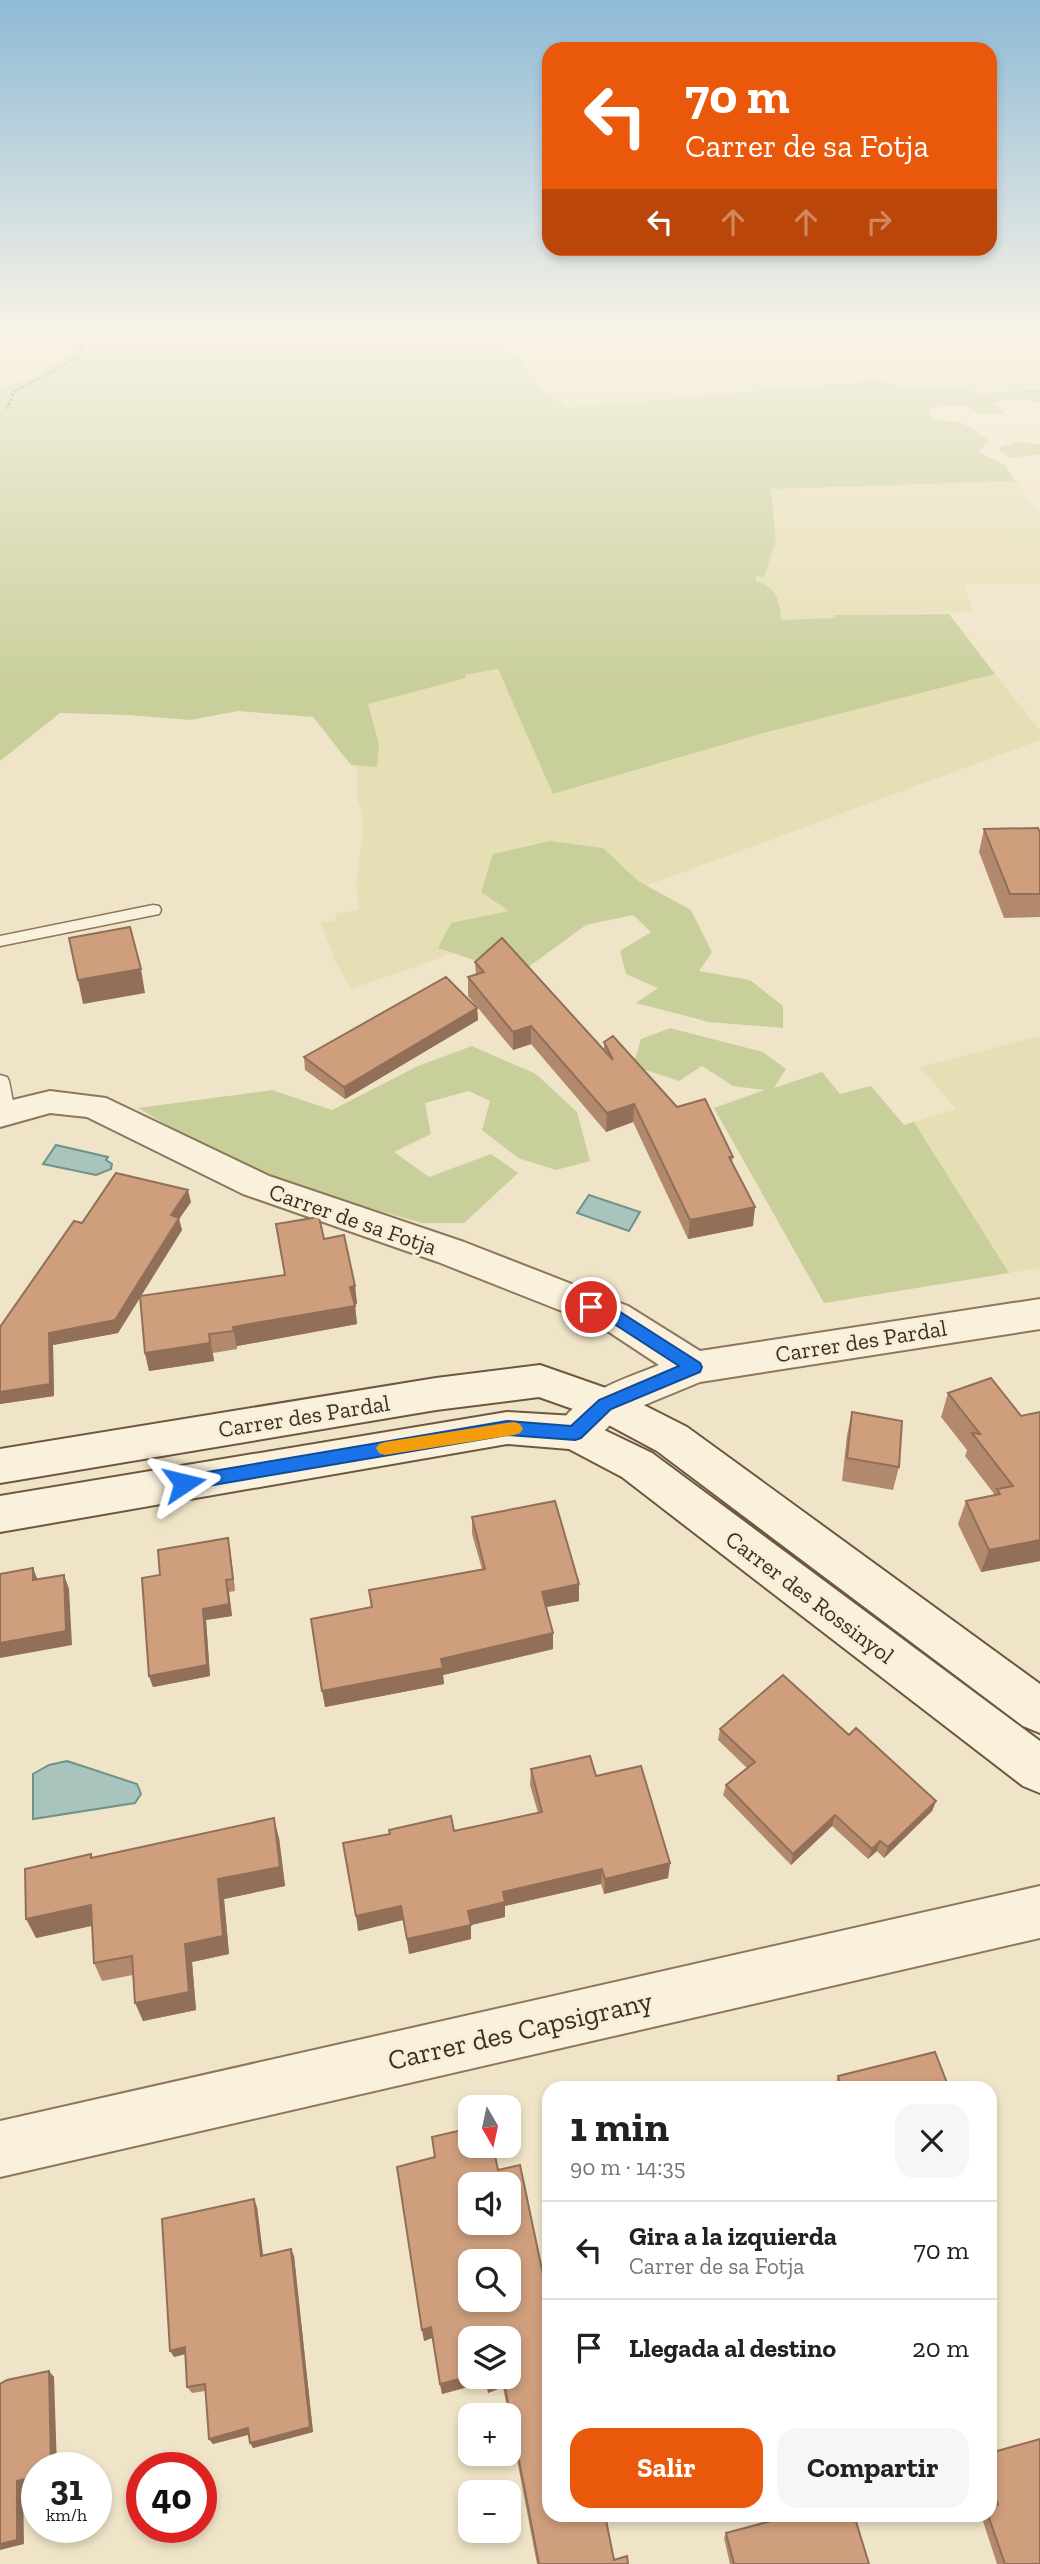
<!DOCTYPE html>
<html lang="es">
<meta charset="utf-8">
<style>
:root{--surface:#fff;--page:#f6f6f6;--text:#202124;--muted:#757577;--line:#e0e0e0;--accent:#ea580c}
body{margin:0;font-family:"Zilla Slab",serif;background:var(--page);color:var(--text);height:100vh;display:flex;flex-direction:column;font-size:26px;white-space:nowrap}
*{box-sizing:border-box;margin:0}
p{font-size:23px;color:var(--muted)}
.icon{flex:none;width:38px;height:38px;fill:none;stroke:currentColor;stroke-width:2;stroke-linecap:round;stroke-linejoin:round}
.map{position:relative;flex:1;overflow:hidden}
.details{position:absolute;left:542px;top:2081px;width:455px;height:441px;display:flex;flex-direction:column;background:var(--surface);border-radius:21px;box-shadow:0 4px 10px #0003}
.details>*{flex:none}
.hud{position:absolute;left:542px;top:42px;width:455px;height:214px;border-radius:21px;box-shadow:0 4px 10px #0003;background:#ea580c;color:#fff;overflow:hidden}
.needle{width:46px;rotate:171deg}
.tools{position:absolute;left:458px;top:2095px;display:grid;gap:14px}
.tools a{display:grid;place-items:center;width:63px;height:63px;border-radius:14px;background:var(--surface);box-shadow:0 4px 10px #0003;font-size:35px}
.speed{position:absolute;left:21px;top:2452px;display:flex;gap:14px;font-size:35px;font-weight:700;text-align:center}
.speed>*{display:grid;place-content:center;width:91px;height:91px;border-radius:50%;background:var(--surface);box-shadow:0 4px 10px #0003;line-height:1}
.speed small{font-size:18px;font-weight:400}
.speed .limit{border:10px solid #d22;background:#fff;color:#111}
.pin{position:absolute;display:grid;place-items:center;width:60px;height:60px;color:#fff;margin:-30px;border:4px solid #fff;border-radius:50%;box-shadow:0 2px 7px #0007}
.me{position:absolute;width:77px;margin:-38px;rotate:80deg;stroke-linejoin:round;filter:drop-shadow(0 0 5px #0008)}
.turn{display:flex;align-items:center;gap:24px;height:147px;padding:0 28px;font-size:32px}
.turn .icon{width:91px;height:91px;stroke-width:2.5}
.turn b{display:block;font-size:49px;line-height:60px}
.lanes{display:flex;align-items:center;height:66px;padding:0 28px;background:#0003;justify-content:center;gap:35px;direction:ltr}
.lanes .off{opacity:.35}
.round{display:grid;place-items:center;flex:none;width:74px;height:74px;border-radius:21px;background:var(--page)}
.headline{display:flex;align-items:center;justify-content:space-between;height:119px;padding:0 28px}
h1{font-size:42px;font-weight:800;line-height:52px}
.primary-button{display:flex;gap:14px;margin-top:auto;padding:14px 28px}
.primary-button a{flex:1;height:80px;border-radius:21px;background:var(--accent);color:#fff;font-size:28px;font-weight:800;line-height:80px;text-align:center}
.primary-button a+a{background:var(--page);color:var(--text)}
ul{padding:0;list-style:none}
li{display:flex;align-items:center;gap:21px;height:98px;padding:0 28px;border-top:2px solid var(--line)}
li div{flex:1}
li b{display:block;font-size:26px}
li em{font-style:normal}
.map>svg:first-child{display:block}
</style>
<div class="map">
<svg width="1040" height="2564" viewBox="0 0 1040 2564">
<rect width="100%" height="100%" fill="#f0e4c8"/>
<!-- farmland -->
<path fill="#e6deb5" d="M50,331H67L71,355L30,378L0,390V338Z
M468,331H1040V385L925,412L872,381L566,408L497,343L472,344Z
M1015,481L1040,515V584H964L974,612L835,615L837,618L767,621L756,584L751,486Z
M498,669L554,794L760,734L995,674L1040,731V740L651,884L351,989L334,959L321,922L334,921L337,913L359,910L356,884L363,834L362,813L357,797V730L341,699Z
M1040,1036V1268L824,1303L714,1108L822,1072L840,1094L871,1086L904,1125L956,1109L920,1067Z"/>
<!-- green -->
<path fill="#c9cf9b" d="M67,331H468L472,344L496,343L507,353C524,354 526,369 535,380C543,390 556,399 566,408L862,382L861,380L875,379L914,390L952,386L980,394L1040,389V403L1023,399L994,402L1004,413L980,414C965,402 946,404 929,409C935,426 944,419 958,422C968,424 980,435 989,440L981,450L977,451L1005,465L1015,481L771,489L776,540L764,577L756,576V581C775,586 781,602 781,620L836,618L834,615L949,614L995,674L760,734L553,794L498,669L465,675L466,678L368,704L379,745L377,767L351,765L313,717L238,711L190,720L128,715L60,713L0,761V390L30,378L71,355Z
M1017,442L1040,444V454L1010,458L997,448Z
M550,841L603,848L638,881L691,910L712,952L699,971L750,980L783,1006V1028L709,1022L636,1003L658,988L626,974L620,951L651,932L633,915L586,925L527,968L477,961L438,948L451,923L509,911L481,892L493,854Z
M670,1028L763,1052L786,1069L774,1088L822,1072L840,1094L871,1086L904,1125L914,1122L1009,1273L824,1303L714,1108L765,1090L733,1086L702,1066L679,1081L633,1066L641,1039Z
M472,1046L536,1074L577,1112L590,1161L556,1170L518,1158L482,1130L490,1101L469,1091L425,1103L431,1134L394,1152L429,1177L491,1154L518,1173L464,1223H422L285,1184L215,1153L138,1108L272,1090L332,1110L418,1066Z"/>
<!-- water -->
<path fill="#a9c4bc" stroke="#6f938a" stroke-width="2" d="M56,1145L108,1157L106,1160L112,1164L111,1169L96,1175L43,1164Z
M589,1195L640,1212L629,1231L577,1213Z
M67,1761L137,1784L141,1794L135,1803L33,1819V1774L49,1765Z"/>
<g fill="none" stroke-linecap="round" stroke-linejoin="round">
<defs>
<path id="lane" d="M153,905L159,906L161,910L159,914L0,946V936Z
M0,1075L7,1077L9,1081L15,1112L12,1116L0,1117Z"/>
<path id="street" d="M50,1091L106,1098L269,1176L464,1242L628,1306L700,1351L1040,1299V1329L700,1382L620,1415L590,1445L575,1450L560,1445L554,1433C575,1393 620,1381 659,1365L600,1326L438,1262L243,1194L87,1117L50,1113L0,1127V1103Z
M1040,1886V1938L0,2177V2121Z"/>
<path id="secondary" d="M540,1365L620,1393L687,1427L1040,1684V1733L1023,1726L657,1451L590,1415L539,1397L436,1410L0,1483V1449L436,1378Z
M507,1412L575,1416L652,1453L1040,1741V1793L1023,1786L622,1477L569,1449L507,1444L0,1532V1496Z"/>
</defs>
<!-- lane casing -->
<use href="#lane" stroke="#8d765c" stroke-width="3"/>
<!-- street casing -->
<use href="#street" stroke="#8d765c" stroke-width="4"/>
<!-- secondary casing -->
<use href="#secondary" stroke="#6f573f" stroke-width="4"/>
<!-- path -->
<path stroke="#8d765c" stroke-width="2.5" stroke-dasharray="2.5 2" stroke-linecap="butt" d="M0,336L35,331
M7,409L14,392L82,355L78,331"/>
<!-- lane -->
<use href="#lane" fill="#faf1dc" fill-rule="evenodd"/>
<!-- street -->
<use href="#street" fill="#faf1dc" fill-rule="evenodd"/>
<!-- secondary -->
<use href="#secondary" fill="#faf1dc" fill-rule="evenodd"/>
</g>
<!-- wall -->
<path fill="#b2896c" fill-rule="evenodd" d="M984,829L1040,833V917L1004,918L979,852Z
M475,962L604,1050V1042L733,1157L732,1162L753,1226L688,1239L633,1122L606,1132L531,1044L513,1050L468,996V977L476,975Z
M477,1008L478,1020L345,1099L305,1070L304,1057Z
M191,1202L179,1219L182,1230L141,1296L285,1275L276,1224L324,1239L355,1286L357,1304L355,1305L357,1324L237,1346V1349L213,1353L214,1361L149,1371L145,1353L140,1298L118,1333L53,1345L54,1396L0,1404L82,1223Z
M948,1393L1021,1416L1040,1412V1561L981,1572L958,1524L966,1501L995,1495L965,1456L967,1450L941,1417Z
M852,1412L899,1467L893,1490L842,1481L847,1435Z
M472,1517L579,1601L546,1607L553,1633V1649L443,1675L444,1684L325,1707L371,1607L369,1590L482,1569L472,1534Z
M230,1549L235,1591L229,1592L232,1616L206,1620L210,1676L153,1687L149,1676L160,1575Z
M720,1729L849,1735L936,1801L932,1811L884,1858L877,1851L868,1859L832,1826L791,1865L723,1795L726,1785L747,1768L718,1740Z
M531,1769L596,1776L670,1863L668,1878L604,1894L601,1884L505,1906V1917L471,1925V1939L409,1954L403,1920L358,1931L454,1831L538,1813L530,1785Z
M279,1838L285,1886L224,1899L229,1954L192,1962L196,2010L143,2021L133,1975L102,1981L94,1963L92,1926L36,1938L91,1854L92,1858Z
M838,2076L949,2088H836L835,2085Z
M498,2170L550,2308L614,2560L628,2564H537L503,2387L488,2393L486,2382L442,2394L432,2338L424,2341ZM509,2338V2376H471Z
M257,2207L263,2255L294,2256L313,2432L253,2448L249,2434L213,2444L209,2439L205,2391L192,2393L187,2387L185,2354L174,2357Z
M990,2453L1040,2564H997L981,2515H990Z
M765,2515H854L869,2564H730L724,2538L726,2533L767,2522Z"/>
<!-- shaded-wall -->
<path fill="#916f58" d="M141,969L145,993L83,1004L78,980Z
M477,1008L478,1020L345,1099L344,1087Z
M531,1026V1044L513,1050V1032Z
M634,1104L633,1122L606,1132L607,1113Z
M188,1190L191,1202L179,1219L182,1230L118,1333L53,1345L54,1396L0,1404V1392L49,1333L171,1215Z
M755,1207L753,1226L688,1239L690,1220Z
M355,1286L357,1304L352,1305L350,1287Z
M355,1306L357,1324L237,1346V1349L233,1327Z
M209,1334L214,1361L149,1371L145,1353Z
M1040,1528V1561L981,1572L989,1550Z
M228,1538L230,1549L235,1591L233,1579Z
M33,1568L39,1583L33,1580Z
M64,1575L69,1589L72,1645L0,1658V1643Z
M226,1580L229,1592L232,1616L206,1620L210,1676L153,1687L149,1676Z
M579,1584V1601L541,1608L542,1592Z
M553,1633V1649L443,1675L444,1684L325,1707L322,1691L441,1659Z
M936,1801L932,1811L884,1858L888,1847Z
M835,1815L832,1826L791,1865L793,1854Z
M274,1818L279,1838L285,1886L224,1899L229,1954L192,1962L196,2010L143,2021L135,2003L185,1944L218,1879Z
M880,1841L877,1851L868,1859L872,1849Z
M670,1863L668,1878L604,1894L605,1879Z
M602,1869L601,1884L505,1906V1917L471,1925V1939L409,1954L407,1939L468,1911L503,1892Z
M91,1905L99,1924L36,1938L26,1919Z
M401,1906L403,1920L358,1931L356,1916Z
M254,2199L257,2207L264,2263L261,2256Z
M291,2249L294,2256L313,2432L253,2448L250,2443Z
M431,2327L432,2338L424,2341L422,2330Z
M185,2347L189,2353L174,2357L170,2351Z
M49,2371L54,2377L57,2468H51Z
M471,2376H485L486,2382L442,2394L440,2384Z
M503,2377V2387L488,2393L487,2383Z
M248,2428L252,2434L213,2444L209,2439Z
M37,2476V2482L23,2486L24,2544L0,2550V2544L17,2481Z"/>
<!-- building -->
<path fill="#cf9f7d" stroke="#916f58" stroke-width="2" fill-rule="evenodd" d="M1038,828L1040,833V894H1010L984,829Z
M130,927L141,969L78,980L69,938Z
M502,938L613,1060L604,1042L613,1036L677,1107L705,1099L733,1157H729L755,1207L690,1220L634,1104L607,1113L531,1026L513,1032L468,977L484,972L475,962Z
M446,977L477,1008L344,1087L304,1057Z
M116,1173L188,1190L171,1215L179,1218L115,1320L49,1333L50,1384L0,1392V1327L74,1221L82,1223Z
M319,1217L324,1239L344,1235L355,1286L350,1287L355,1306L233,1327L234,1331L209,1334L210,1343L145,1353L140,1296L285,1275L276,1224Z
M991,1378L1021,1416L1040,1412V1540L989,1550L966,1501L1000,1494L997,1489L1013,1486L972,1433L980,1434L948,1393Z
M852,1412L902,1421L899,1467L847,1458Z
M555,1501L579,1584L542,1592L553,1633L441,1659L443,1668L322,1691L311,1619L372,1607L369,1590L485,1569L472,1517Z
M228,1538L233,1579L226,1580L229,1604L203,1609L207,1665L149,1676L142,1578L160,1575L158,1550Z
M33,1568V1580L64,1575L66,1631L0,1643V1574Z
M783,1675L849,1735L856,1728L936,1801L888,1847L880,1841L872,1849L835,1815L793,1854L726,1785L755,1762L720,1729Z
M590,1756L596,1776L641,1766L670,1863L605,1879L602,1869L503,1892L505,1902L468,1911L471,1925L407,1939L401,1906L356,1916L343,1843L390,1834L389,1830L451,1816L454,1831L542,1812L531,1769Z
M274,1818L280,1867L218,1879L223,1936L185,1944L189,1992L135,2003L132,1956L94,1963L91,1905L26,1919L25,1869L91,1854V1858Z
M935,2052L949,2088H842L838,2076Z
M471,2128V2146H493L498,2170L520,2165L550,2308V2515H605L614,2560L627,2556L628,2564H539L503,2377L487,2383L486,2376H509V2338H471V2376L440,2384L431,2327L422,2330L397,2167L435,2157L432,2137ZM471,2184H509V2222H471ZM471,2261H509V2300H471Z
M990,2150L994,2159L990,2168Z
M254,2199L261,2256L291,2249L310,2427L250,2443L248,2428L209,2439L205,2384L187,2387L185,2347L170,2351L162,2219Z
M49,2371L51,2468H37V2476L17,2481V2540L0,2544V2384L7,2380Z
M1040,2439V2564H1005L988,2515H990V2506L998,2505L990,2481V2453Z
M769,2515H854L869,2564H734L726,2533L771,2521Z"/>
<!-- sky -->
<linearGradient id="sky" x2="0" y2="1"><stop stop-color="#8fbad6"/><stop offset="0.48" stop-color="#f8f3e6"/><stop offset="1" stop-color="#f8f3e6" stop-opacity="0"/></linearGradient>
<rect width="1040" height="690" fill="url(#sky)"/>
<!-- route -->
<path fill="#1a73e8" stroke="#114b97" stroke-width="2" d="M591,1301L620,1312L700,1363L702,1367L700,1372L611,1409L581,1438L575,1440L507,1435L184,1490L178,1488L175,1483L178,1478L184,1476L507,1421L571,1426L599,1400L679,1366L608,1320L585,1311L583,1307L585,1302Z"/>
<!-- slow -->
<path fill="#f59e0b" d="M514,1422L520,1424L523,1429L520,1433L514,1435L385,1455L379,1453L376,1448L379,1444L385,1442Z"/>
<g text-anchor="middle" stroke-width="6" stroke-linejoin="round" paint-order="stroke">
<!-- street labels -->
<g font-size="23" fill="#3d2e20" stroke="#f7eed8">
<text transform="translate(353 1219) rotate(19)" y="8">Carrer de sa Fotja</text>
<text transform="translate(861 1341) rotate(-9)" y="8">Carrer des Pardal</text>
<text transform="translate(304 1416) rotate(-9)" y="8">Carrer des Pardal</text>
<text transform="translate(810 1597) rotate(37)" y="8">Carrer des Rossinyol</text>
</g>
<!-- near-street labels -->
<g font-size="28" fill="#3d2e20" stroke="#f7eed8">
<text transform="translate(520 2030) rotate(-13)" y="10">Carrer des Capsigrany</text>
</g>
</g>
</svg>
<div class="tools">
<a><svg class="needle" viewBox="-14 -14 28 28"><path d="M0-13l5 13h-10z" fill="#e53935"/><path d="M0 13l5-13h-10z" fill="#757577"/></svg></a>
<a><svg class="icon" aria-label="sound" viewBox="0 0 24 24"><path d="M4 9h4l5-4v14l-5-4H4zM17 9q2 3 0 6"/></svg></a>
<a><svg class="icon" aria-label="search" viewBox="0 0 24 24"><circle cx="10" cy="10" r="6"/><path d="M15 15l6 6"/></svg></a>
<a><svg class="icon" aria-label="layers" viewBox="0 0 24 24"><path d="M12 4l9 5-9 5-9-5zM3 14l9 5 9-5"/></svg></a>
<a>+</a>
<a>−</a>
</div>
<div class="speed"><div>31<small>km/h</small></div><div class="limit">40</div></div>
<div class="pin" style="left:591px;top:1307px;background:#d93025"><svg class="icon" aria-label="arrive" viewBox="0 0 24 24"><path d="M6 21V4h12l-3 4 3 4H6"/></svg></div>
<svg class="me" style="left:184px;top:1483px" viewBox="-20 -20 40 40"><path d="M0-17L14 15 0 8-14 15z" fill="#1a73e8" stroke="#fff" stroke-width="4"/></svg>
<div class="hud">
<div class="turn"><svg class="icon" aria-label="left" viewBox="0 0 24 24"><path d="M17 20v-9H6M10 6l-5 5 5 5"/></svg><div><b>70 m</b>Carrer de sa Fotja</div></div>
<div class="lanes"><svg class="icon" aria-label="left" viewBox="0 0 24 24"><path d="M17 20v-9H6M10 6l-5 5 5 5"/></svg><svg class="icon off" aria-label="ahead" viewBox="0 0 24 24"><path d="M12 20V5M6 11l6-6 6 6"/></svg><svg class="icon off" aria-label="ahead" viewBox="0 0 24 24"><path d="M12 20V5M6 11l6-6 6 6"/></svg><svg class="icon off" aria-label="right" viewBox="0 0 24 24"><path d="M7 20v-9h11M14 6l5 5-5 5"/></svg></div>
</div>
<section class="details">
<div class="headline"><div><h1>1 min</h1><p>90 m · 14:35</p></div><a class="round"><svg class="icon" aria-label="close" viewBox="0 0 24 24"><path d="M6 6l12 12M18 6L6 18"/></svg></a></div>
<ul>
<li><svg class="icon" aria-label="left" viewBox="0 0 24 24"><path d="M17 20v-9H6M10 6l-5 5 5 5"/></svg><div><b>Gira a la izquierda</b><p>Carrer de sa Fotja</p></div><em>70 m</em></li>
<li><svg class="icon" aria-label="arrive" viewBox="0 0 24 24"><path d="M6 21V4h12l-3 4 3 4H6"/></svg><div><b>Llegada al destino</b></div><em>20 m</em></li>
</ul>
<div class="primary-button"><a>Salir</a><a>Compartir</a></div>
</section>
</div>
